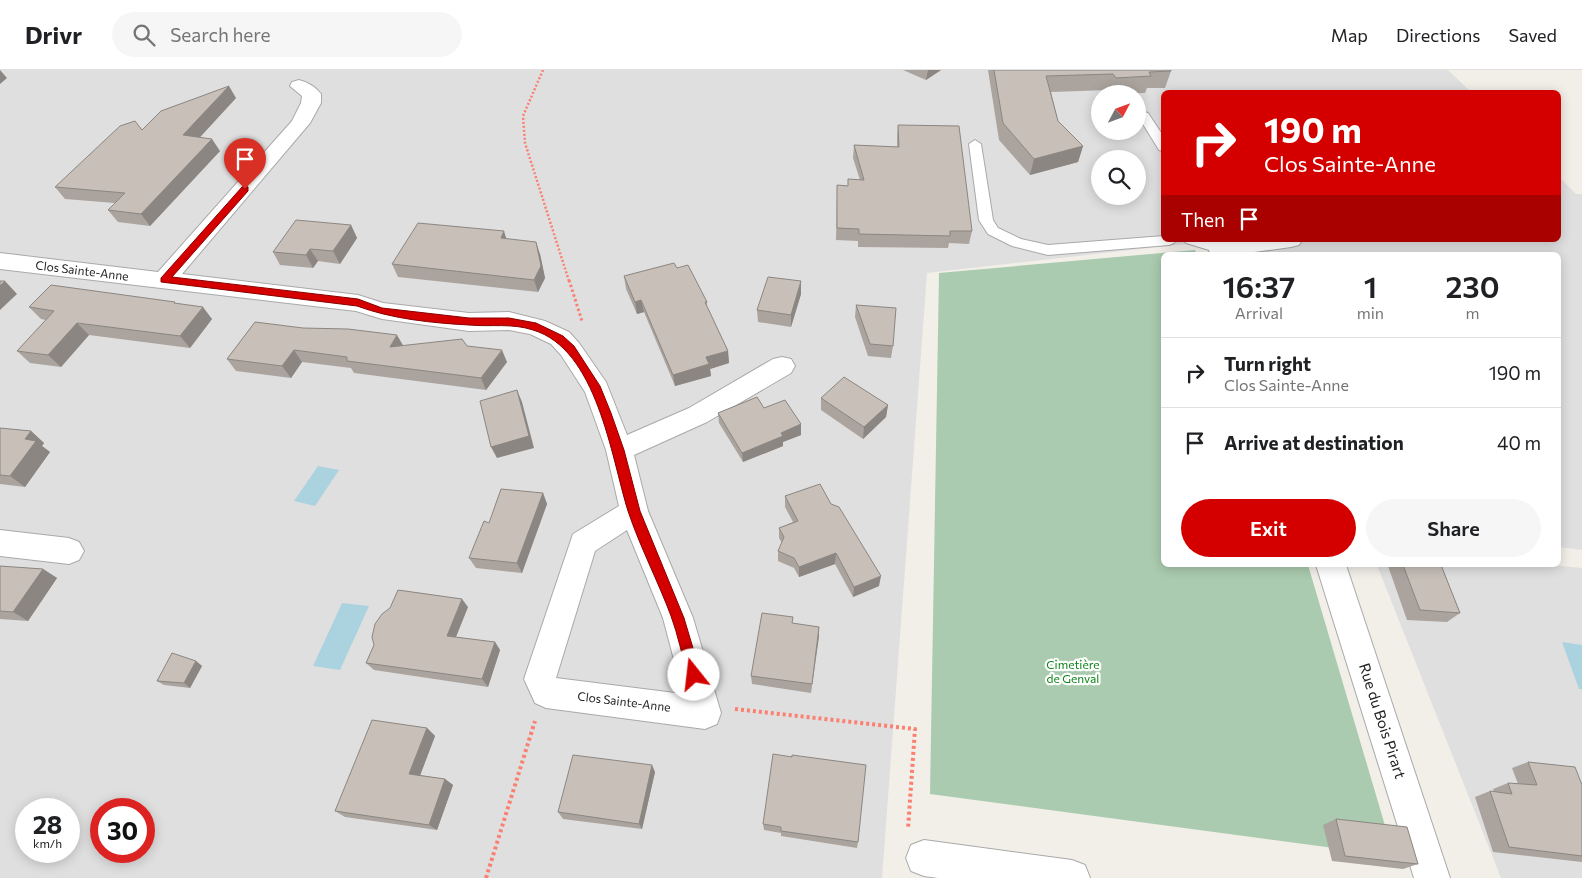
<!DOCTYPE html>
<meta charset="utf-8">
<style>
:root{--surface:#fff;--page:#f6f6f6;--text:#202124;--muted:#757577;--line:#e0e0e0;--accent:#d40000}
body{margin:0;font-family:Commissioner,sans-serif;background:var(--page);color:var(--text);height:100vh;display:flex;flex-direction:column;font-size:19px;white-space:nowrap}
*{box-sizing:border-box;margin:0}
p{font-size:16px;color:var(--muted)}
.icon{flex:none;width:28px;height:28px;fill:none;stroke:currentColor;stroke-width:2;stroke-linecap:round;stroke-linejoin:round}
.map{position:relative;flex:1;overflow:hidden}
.panel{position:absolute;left:1161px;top:182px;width:400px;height:315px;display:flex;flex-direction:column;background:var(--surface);border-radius:8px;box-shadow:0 2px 12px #0003}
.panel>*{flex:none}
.hud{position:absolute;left:1161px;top:20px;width:400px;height:152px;border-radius:8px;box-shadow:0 2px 12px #0003;background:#d40000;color:#fff;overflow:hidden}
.needle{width:32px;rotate:49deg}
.buttons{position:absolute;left:1091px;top:15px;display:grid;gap:10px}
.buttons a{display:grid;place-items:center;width:55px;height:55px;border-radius:50%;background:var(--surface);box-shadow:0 2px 12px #0003;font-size:25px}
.speed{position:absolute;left:15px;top:728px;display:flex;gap:10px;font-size:25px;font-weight:700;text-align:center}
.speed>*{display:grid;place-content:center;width:65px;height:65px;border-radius:50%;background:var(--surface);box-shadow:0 2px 12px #0003;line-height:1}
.speed small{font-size:12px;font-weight:400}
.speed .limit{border:8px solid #d22;background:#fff;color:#111}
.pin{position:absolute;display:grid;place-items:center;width:42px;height:42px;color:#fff;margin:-51px -21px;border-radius:50% 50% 50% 0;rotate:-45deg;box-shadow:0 0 5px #0007}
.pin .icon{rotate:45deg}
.me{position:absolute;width:55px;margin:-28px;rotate:344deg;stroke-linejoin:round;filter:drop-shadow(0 0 4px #0008)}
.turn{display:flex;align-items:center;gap:18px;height:105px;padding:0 20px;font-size:22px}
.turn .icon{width:65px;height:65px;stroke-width:2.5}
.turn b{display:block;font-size:35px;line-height:42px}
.then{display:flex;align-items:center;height:48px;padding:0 20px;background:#0003;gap:10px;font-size:19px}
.eta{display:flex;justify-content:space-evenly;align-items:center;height:85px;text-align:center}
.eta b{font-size:30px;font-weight:600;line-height:35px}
.button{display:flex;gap:10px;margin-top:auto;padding:10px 20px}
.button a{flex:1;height:58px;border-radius:30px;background:var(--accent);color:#fff;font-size:20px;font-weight:600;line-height:58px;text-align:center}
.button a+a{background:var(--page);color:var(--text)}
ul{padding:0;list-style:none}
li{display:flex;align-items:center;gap:15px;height:70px;padding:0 20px;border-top:1px solid var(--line)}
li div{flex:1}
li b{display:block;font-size:19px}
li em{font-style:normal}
header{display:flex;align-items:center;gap:30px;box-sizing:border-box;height:70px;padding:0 25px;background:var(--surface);border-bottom:1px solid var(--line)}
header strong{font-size:24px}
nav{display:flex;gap:28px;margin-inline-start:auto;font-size:18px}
.search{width:350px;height:45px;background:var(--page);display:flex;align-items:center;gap:12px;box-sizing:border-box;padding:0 18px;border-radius:28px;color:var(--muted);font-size:19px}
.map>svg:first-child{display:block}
</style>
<header>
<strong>Drivr</strong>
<div class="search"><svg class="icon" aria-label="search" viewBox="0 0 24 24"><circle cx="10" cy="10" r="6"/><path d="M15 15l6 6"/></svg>Search here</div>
<nav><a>Map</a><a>Directions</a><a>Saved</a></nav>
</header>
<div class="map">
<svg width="1582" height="808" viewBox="0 0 1582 808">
<rect width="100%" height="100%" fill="#f2efe9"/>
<!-- residential -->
<path fill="#e0dfdf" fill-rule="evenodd" d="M0,0H1448L1471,22H1164V170H1220L927,203L882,808H0ZM1100,24H1138V61H1100ZM1100,89H1138V126H1100ZM26,739H69V781H26ZM101,739H144V781H101Z
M1559,107L1576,124H1582V480L1559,477V185H1251L1246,170H1559Z
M1377,495H1551L1582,498V808H1501Z"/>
<!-- cemetery -->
<path fill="#aacbaf" d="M1195,180L1197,185H1164V495H1308L1394,786L930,724L939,203Z"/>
<!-- water -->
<path fill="#aad3df" d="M318,396L339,400L315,436L294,431Z
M342,533L369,536L340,600L313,596Z
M1562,572L1582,575V619H1579Z"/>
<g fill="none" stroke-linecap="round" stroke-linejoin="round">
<defs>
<path id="lane" d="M1144,42L1148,43L1164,67V81L1159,80L1138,46Z
M975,70L981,74L993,150L998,158L1021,169L1048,175L1164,166V170H1176L1174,173L1169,175L1048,185L1012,176L988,164L979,150L969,74Z
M1184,170H1208L1224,175L1226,178L1224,181L1219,183L1186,173Z"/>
<path id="street" d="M299,10C307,12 316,17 321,24V33L310,53L182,204L358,225L383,233L469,243L509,242L545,251L569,262L579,273L606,312L627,365L689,338L773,289L782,287L791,289L795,296L791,303L707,352L634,385L648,441L693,548L721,643L717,654L705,659L546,638L535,633L524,609L573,464L619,436L606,380L585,322L561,285L551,274L530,264L509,260L469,261L382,249L356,241L0,199V183L158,202L292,51L301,33L302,26L290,16L292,12ZM627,460L663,548L683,624L556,608L595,481Z
M1224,170H1302L1299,175L1291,177L1233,185H1211L1208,178L1211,173Z
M0,460L69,468L79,472L84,481L79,490L69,494L0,486Z
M1316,495H1346L1450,808H1414Z
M924,770L1072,790L1085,795L1090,808H938L924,806L911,801L906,788L911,775Z"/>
</defs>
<!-- lane casing -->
<use href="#lane" stroke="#a9a9a9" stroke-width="2"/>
<!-- street casing -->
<use href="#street" stroke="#a9a9a9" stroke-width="2"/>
<!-- path-far2 -->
<path stroke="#fa8072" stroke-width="2.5" stroke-dasharray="2 2" stroke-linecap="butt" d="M543,0L523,46L525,73L569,211"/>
<!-- path-far1 -->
<path stroke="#fa8072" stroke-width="3" stroke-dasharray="2.5 2.5" stroke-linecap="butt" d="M569,210L582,251"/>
<!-- path -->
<path stroke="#fa8072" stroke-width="4" stroke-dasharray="3 3" stroke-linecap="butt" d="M735,639L915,659L908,759
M486,808L535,651"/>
<!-- lane -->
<use href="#lane" fill="#fff" fill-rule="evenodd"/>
<!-- street -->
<use href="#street" fill="#fff" fill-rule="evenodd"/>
</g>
<!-- wall -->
<path fill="#aba49e" d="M903,0H941L926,10Z
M988,0H1171V1L1165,18H1147L1145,23L1110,24L1108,20L1051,22L1058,51L1083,76L1078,92L1030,105L999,70Z
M236,28L199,68L220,81L150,156L118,152L108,140L115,133L65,129L55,117L142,60Z
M898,55L972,161L969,174L949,173L948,178L858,177V171L836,170L837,115L848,116L860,110L853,88L854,75L897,77V67Z
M351,155L357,168L340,194L318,191L313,198L280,195L273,182Z
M506,168L540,184L545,208L538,222L398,207L392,194Z
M677,198L707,232V238L728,281L729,293L710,299L711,306L675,316L644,242L637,244L626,219L624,206Z
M801,224L791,257L758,252L757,240Z
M176,233L212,249L190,278L89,265L61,297L30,293L17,281L46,250L41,249L29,237Z
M856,235L893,276L891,288L868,286L855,247Z
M255,252L403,276H467L507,292L486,320L354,303L351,298L302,292L291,308L236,301L227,289Z
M821,328L888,335L886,347L863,369L821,340Z
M764,338L801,365L783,372V376L743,392L719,353L718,343Z
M0,358L31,361L44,373L42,376L50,382L25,417L0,414Z
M543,423L547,434L522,503L476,498L469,488L489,453Z
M785,426L879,516L853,527L835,494L799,507L794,498L778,491V481L782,473L779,468V458L793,452L785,437Z
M1390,495H1441L1460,543L1447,552L1407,550L1388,496Z
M0,496L43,499L57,508L28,551L0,549Z
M468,537L456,567L495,572L500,580L488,617L374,600L366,593Z
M793,554L819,557L811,623L752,614L751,606Z
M196,591L202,596L190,618L164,615L157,611Z
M427,658L435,666L420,705L445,709L453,715L437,760L345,747L335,741Z
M1528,692L1582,715V792L1493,782L1475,727L1490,721L1494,722L1493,719L1508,713L1518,714L1512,698Z
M655,702L642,759L563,749L558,742Z
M1336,749L1418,794L1403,799L1332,791L1323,755Z
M763,754L858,772L857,778L781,766V763L764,760Z"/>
<!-- shaded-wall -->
<path fill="#8b8681" d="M0,0L7,8L0,14Z
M928,0H941L926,10Z
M229,16L236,28L191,77L183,65Z
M212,69L220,81L150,156L141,144Z
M1083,76L1078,92L1030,105L1034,89Z
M351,155L357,168L340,194L333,181Z
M504,161L508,174L501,168Z
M536,172L540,184L545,208L538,222L534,210Z
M310,179L318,191L313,198L306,185Z
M5,211L17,224L0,240V216Z
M801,211V224L791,257V245Z
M641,230L644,242L637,244L635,232Z
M203,237L212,249L190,278L180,266Z
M77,253L89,265L61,297L48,285Z
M397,265L404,277H390Z
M294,280L302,292L291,308L282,296Z
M502,280L507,292L486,320L481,308Z
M728,281L729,293L710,299L711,306L675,316L673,305L706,287Z
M517,320L522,332L534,378L497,388L491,377Z
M888,335L886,347L863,369L864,357Z
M801,354V365L783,372V376L743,392L742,383L781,363Z
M31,361L44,373L42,376L50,382L25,417L10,406L25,369Z
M543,423L547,434L522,503L517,493Z
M836,483L835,494L799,507V497Z
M43,499L57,508L28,551L13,542Z
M881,506L879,516L853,527L854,517Z
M462,529L468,537L453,574L447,566Z
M819,557V567L811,623L812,614Z
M495,572L500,580L488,617L482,609Z
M196,591L202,596L190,618L184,613Z
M427,658L435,666L418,711L409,704Z
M652,695L655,702L642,759L639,754Z
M445,709L453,715L437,760L429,755Z"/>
<!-- building -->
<path fill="#c7bfb8" stroke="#8b8681" d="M994,0H1171V1L1149,2L1151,6L1116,8L1113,4L1046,6L1058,51L1083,76L1034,89L1003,53Z
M229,16L183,65L212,69L141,144L108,140L125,123L55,117L120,56L135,51L142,60L161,41Z
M898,55L959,56L972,161H950V166L859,164V159L837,158V115L848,116V109L864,110L854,75L899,77Z
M296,150L351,155L333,181L310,179L306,185L273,182Z
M418,153L504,161L501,168L536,172L541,196L534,210L392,194Z
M674,193L677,198L688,195L707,232H705L728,281L706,287L709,294L673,305L641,230L635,232L624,206Z
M768,207L801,211L791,245L757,240Z
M0,211H5L0,216Z
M51,215L175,232L174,233L203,237L180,266L77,253L48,285L17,281L54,241L29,237Z
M856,235L896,238L893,276L870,274Z
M255,252L303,258L348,259L397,265L390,277L462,269L467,276L502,280L481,308L347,291V287L294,280L282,296L227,289Z
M844,307L888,335L864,357L821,328Z
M517,320L529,366L491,377L480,331Z
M757,327L764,338L785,330L801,354L781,363L783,366L742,383L718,343Z
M0,358L31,361L25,369L36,371L10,406L0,405Z
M820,414L831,434L839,437L881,506L854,517L836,483L799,497L794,488L778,481L784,467L779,458L798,451L785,426Z
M501,419L543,423L517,493L469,488L484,451L489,453Z
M1403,495H1441L1460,543L1420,540Z
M0,496L43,499L13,542L0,541Z
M398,520L462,529L447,566L495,572L482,609L366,593L374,575L372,567L375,554L382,544L390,538Z
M762,543L793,547L792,553L819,557L812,614L751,606Z
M172,583L196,591L184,613L157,611Z
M372,650L427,658L409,704L445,709L429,755L335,741Z
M773,684L792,687V685L866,695L858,772L781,761V757L763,754Z
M573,685L652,695L639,754L558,742Z
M1528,692L1575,697L1582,715V786L1509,777L1490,721L1512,724L1508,713L1537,715Z
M1336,749L1407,757L1418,794L1345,786Z"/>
<!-- route -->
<path fill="#d40000" stroke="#8a0000" d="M245,116L248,117V121L172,207L358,229L382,238L469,248H509L536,253L563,266L574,276L600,316L611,343L624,380L640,441L684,548L701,605L699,609L694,611L690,609L688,605C682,586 678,565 671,546C658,511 640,477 628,441C611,386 597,279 533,260C512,253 491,257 469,255C432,253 392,249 357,236L161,212V208L242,117Z"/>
<g text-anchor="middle" stroke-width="4.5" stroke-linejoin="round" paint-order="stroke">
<!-- street labels -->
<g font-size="12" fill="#222" stroke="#fff">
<text transform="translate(82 201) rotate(7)" y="4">Clos Sainte-Anne</text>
<text transform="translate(624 632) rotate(7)" y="4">Clos Sainte-Anne</text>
</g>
<!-- park labels -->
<g font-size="12" fill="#0c8416" stroke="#fff">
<text x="1073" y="599">Cimetière<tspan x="1073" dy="14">de Genval</tspan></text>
</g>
<!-- near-street labels -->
<g font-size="15" fill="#222" stroke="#fff">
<text transform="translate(1382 651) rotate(72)" y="5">Rue du Bois Pirart</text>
</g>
</g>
</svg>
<div class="buttons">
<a><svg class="needle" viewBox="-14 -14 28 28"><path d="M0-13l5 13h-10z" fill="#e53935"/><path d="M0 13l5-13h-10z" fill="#757577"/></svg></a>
<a><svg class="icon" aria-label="search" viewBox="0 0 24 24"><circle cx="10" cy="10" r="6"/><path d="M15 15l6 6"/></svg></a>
</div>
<div class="speed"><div>28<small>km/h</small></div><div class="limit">30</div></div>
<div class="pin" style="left:245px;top:119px;background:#d93025"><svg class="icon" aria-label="arrive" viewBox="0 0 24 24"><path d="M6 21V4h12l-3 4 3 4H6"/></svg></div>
<svg class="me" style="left:694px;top:605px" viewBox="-20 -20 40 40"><circle r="19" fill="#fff"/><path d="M0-13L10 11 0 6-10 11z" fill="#d40000"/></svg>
<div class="hud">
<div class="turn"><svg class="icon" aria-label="right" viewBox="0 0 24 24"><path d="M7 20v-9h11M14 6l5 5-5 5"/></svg><div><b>190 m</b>Clos Sainte-Anne</div></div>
<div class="then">Then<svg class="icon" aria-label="arrive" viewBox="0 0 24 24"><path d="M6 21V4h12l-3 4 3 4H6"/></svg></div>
</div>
<section class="panel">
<div class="eta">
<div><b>16:37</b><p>Arrival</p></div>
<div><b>1</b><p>min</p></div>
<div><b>230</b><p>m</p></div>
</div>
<ul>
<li><svg class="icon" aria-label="right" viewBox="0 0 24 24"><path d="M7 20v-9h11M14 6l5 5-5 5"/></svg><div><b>Turn right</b><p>Clos Sainte-Anne</p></div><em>190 m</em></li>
<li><svg class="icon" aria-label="arrive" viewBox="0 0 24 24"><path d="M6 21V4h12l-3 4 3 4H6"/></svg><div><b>Arrive at destination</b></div><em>40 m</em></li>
</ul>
<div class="button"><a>Exit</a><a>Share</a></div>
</section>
</div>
